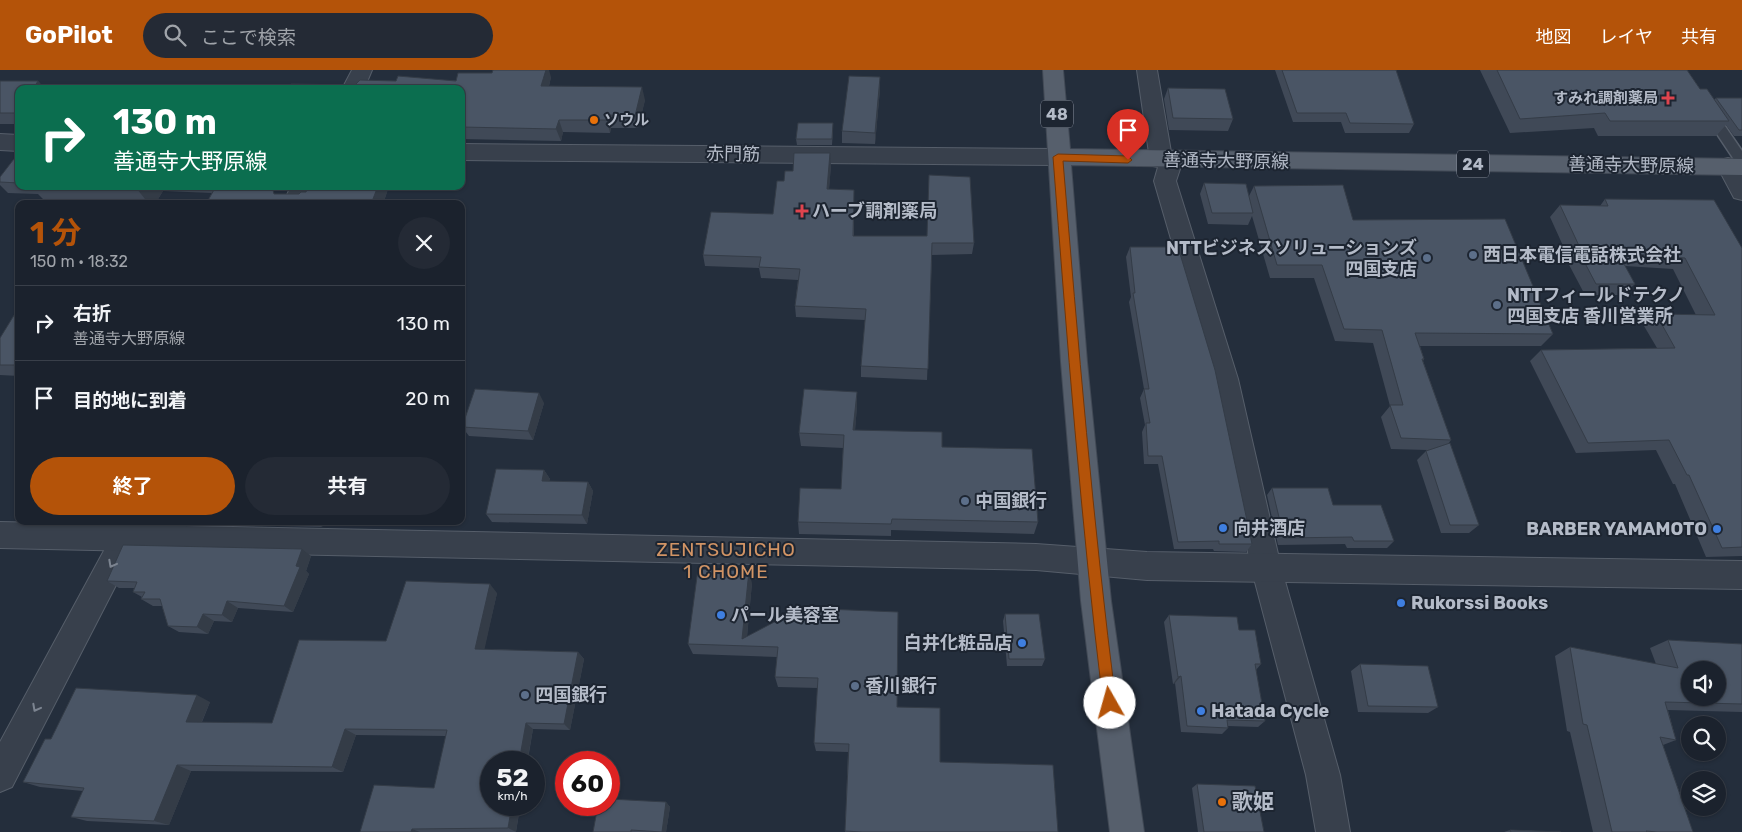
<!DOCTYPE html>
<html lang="ja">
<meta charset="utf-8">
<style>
:root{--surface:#1b222d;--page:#242a35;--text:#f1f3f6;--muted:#a0a4aa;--line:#393f49;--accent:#b45309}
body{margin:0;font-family:Rubik,"Noto Sans JP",sans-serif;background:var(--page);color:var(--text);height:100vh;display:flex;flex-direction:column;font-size:19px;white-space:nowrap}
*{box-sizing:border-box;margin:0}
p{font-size:16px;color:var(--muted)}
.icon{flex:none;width:28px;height:28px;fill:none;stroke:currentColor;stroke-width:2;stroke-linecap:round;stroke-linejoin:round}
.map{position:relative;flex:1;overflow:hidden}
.panel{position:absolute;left:15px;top:130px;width:450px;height:325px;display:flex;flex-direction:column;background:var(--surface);border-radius:10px;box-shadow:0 1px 4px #0004,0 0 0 1px var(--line)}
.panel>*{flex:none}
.top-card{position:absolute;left:15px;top:15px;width:450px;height:105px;border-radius:10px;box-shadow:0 1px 4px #0004,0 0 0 1px var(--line);background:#0b6e4f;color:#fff;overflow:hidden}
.controls{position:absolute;left:1681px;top:591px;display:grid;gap:10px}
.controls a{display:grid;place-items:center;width:45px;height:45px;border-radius:50%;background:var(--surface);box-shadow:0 1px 4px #0004,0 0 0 1px var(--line);font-size:25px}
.speed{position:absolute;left:480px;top:681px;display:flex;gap:10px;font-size:25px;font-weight:700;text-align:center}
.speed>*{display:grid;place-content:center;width:65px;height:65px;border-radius:50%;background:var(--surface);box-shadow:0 1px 4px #0004,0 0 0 1px var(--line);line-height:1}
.speed small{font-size:12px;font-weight:400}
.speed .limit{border:8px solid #d22;background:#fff;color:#111}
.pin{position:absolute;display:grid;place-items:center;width:42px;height:42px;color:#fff;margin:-51px -21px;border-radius:50% 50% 50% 0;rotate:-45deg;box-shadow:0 0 5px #0007}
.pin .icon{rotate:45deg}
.me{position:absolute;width:55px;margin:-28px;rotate:353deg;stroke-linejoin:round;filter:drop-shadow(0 0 4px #0008)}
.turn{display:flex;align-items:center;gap:18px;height:105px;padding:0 15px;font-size:22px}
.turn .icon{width:65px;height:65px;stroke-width:2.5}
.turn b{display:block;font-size:35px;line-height:42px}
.round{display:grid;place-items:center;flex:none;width:52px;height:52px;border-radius:26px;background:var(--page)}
.head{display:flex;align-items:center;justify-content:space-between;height:85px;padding:0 15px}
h1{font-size:30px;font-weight:700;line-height:38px;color:var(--accent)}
.action{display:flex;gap:10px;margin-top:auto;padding:10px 15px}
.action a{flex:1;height:58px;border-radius:30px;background:var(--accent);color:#fff;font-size:20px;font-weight:700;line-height:58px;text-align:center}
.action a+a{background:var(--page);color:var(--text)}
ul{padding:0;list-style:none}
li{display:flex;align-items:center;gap:15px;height:75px;padding:0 15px;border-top:1px solid var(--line)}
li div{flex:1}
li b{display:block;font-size:19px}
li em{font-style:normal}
header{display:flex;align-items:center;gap:30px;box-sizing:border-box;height:70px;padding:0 25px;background:var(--accent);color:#fff}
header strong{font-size:24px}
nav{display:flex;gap:28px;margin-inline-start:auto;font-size:18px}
.search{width:350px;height:45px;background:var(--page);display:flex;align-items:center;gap:12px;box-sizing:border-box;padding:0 18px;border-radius:28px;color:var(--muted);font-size:19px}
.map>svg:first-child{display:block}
</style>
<header>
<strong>GoPilot</strong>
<div class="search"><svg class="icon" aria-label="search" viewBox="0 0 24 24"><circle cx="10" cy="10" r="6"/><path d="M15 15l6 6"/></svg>ここで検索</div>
<nav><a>地図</a><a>レイヤ</a><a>共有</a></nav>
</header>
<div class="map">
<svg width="1742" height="762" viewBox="0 0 1742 762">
<rect width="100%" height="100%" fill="#242e3c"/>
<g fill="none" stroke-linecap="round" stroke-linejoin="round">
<defs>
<path id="service" d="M1709,39L1714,40L1742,81V96L1737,94L1703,43Z"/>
<path id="minor" d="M352,0H372L364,19H342Z
M1137,0H1157L1171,82L1180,84L1183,90L1176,111L1238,309L1281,497L1340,705L1350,762H1316L1306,705L1251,497L1212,309L1154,111L1158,97L1153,96L1150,90Z
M0,64L19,65V81L0,80Z
M461,74L1058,79L1066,81L1069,87L1066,93L1058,95L461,90Z
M1728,88L1736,90L1742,101V130L1734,128L1717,96L1720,90Z
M291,116H314L307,134H283Z
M120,451H149L12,717L0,722V672Z"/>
<path id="tertiary" d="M0,452L1036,474L1147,482L1742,491V519L1147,510L1036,500L0,478Z"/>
<path id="primary" d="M1043,0H1063L1070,79L1742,89V105L1071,95L1087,292L1111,531L1144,762H1110L1081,531L1061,292Z"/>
</defs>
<!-- service casing -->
<use href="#service" stroke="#565e6a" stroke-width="3"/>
<!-- minor casing -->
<use href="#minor" stroke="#565e6a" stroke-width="2"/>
<!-- tertiary casing -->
<use href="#tertiary" stroke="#565e6a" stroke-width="2"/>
<!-- primary casing -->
<use href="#primary" stroke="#414955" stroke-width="2"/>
<!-- service -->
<use href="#service" fill="#38404c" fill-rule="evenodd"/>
<!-- minor -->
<use href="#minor" fill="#38404c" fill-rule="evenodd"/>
<!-- tertiary -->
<use href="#tertiary" fill="#38404c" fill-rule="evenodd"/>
<!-- primary -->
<use href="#primary" fill="#565f6c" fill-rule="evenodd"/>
</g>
<!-- wall -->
<path fill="#404957" d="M1275,0H1396L1414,54L1409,63H1345L1341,52H1293Z
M1480,0H1687L1700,19L1714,30L1716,28H1742V66H1734L1726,55L1716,66H1598L1594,58L1510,63Z
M551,7L549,16L645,30L638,58H611L610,63L563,62L561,71L461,69V19L289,17Z
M880,7V19L875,74L842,73V61Z
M0,11H38L45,19H19V54H0Z
M1168,18L1233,49L1228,61L1169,60L1164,29Z
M833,59L832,75H797L796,69Z
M19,85V116H219L218,118L276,124H299L306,122L389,116L383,134H206L212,123L163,121L155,134H48L38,124L8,123L0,115V107Z
M831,95L829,119L854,120V166L974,173L972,184L932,185L927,310L861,307V296L865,250L796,247L795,236L798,210L761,208L759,198L705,196L703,185L773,144L784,111L793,101Z
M1204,113L1249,126L1254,116L1353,150L1553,264L1541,276H1420L1424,289L1423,291L1451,370L1448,374L1479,455L1469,463H1441L1417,390L1427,380L1391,379L1381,347L1390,336L1373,273L1335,271L1314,208H1270L1252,146L1248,155L1208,154L1200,124Z
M1605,129L1742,178V486L1706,487L1675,414H1673L1656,380L1576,383L1530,291L1541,280L1657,278L1644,256L1656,244L1696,245L1673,199L1625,196L1635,214L1623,225H1585L1567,191L1569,189L1550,147L1560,135L1600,136Z
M1130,177L1252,474L1246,482L1214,481L1213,479H1174L1158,394H1144L1142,362L1145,355L1140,328L1144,319L1129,232L1131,227L1126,187Z
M19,242V306L0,305V295Z
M857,322V336L855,360L942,377L1038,452L1034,464L891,460V466L799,464L798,452L841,419L843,378L801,376L799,363Z
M544,333L533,370L469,366L462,357Z
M544,400L550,409L549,411L588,412L593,421L587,454L492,452L486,444Z
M1272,418L1333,435L1394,471L1387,478H1347L1345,474L1278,475L1267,425Z
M147,451H324L322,457L150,453Z
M311,486L306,501L309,504L293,542L238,538L232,552L214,551L208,564L179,562L168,556L162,536H153L141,529L142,527L133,522L134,518H119L107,511Z
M752,513L747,567L801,538L897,637L940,692L1058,762H845L848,682L816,681L814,673L818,618L778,617L775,607L777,587L693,584L688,574Z
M497,523L484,579L578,582L584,589L570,660L533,659L516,762H360L434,718L446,666L356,665L343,702L191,701L169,755L87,751L71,747L83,721L40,717L23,712L51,669L210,632L202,652L272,653L386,571Z
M1005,544L1045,589L1042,596H1007L1003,551Z
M1169,545L1239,560L1261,594L1256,600L1265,651L1258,657L1228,656V658L1222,664L1181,662L1175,613L1173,614L1164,552Z
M1668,570L1742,574V642L1668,640L1676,670L1663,675L1693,762H1593L1570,662L1567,661L1555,586L1570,577L1656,594L1650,578Z
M1360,594L1438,637L1428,643L1358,642L1351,601Z
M1197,714L1264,762H1198L1192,718Z
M666,732L670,737L666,762H593Z
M1510,760L1561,762H1504Z"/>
<!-- shaded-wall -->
<path fill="#343c47" d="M546,0H549L551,7L546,28L541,16Z
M880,7V19L875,74V63Z
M38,11L45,19H33Z
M642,17L645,30L638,58L635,46Z
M608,45L611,58L610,63L607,50Z
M559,50L563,62L561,71L556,59Z
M830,83L831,95L828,131L827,119Z
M138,116H159L163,121L155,134H149L137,119Z
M210,116H219L215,123Z
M378,116H389L383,134H371Z
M857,322V336L854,374L853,360Z
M539,323L544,333L533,370L528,361Z
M544,400L550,409L547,420L542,411Z
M588,412L593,421L587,454L582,445Z
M315,451H324L322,457Z
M302,479L311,486L306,501L309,504L293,542L284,536L296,496Z
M749,501L752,513L746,576L742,569Z
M490,514L497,523L483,586L475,579Z
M227,531L238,538L232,552L222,545Z
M203,544L214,551L208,564L197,557Z
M578,582L584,589L570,660L564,654Z
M1181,606L1175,613L1173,614L1178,607Z
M197,625L210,632L199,658L186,652Z
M526,653L533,659L527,692H519Z
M345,659L356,665L343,702L332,697Z
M177,695L191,701L169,755L154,751Z
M666,732L670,737L666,762H662Z
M512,735H520L516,762L508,758Z
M412,759L420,762H411Z"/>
<!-- building -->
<path fill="#4a5565" stroke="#343c47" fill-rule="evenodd" d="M493,0H546L541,16L642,17L635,46L608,45L607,50H559L556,59L461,57V19H233L235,15L289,17L291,14L355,15L360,10L396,11L398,6L456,11L458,3H492Z
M1282,0H1396L1414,54L1350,53L1346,43H1297Z
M1497,0H1687L1700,19H1707L1729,51H1610L1605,43L1520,49Z
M849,6L880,7L875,63L842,61Z
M0,11H38L33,19H19V39L16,43H0Z
M1168,18L1225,19L1233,49L1173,48Z
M1716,28H1742V60H1739Z
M798,53H833L832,69H796Z
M794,83H830L827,119L854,120L853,166H927L929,105L970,107L974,173H932L928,299L861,296L866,239L795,236L800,199L759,197L761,187L703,185L711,142L773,144L777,111H784L785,101H793Z
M17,85H19V113L0,112V107Z
M1204,113L1246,114L1253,143H1212Z
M1343,115L1353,150L1505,149L1553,264L1415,263L1424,289H1422L1451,370L1401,368L1390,335H1403L1382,260L1344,259L1322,195H1277L1254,116Z
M30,116H138L137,119Z
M308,116H378L371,134H206L215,118L273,120L274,124H299L301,122H306Z
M1605,129L1714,130L1742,178V477L1722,478L1689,405H1687L1669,370L1588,373L1541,280L1675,278L1656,244L1715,245L1685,188L1618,183L1635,214H1596L1578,180H1581L1560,135L1608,136Z
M1130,177H1178L1215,300L1252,474H1219V471L1178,472L1162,386H1148L1146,353H1150L1144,319H1149L1133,223H1135Z
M16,242H19V293L18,295H0V268Z
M475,319L539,323L528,361L462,357Z
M804,319L857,322L853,360L942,362V377L1032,379L1038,452L892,449L891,454L798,452L800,418L841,419L844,365L799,363Z
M1450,373L1479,455H1450L1426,381Z
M496,399L544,400L542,411L588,412L582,445L486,444Z
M1272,418H1328L1333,435H1381L1394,471H1354L1352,467L1284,468Z
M123,475L302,479L296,496L300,497L284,536L227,531L222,545L203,544L197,557L168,556L160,529H141L145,522H133L137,512L107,511Z
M698,499L749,501L742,569L801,538L898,542L897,637L940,638V692L1053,695L1058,762H862L845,761L849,674L814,673L818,608L775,607L778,577L688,574Z
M406,511L490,514L475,579L578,582L564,654L526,653L519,692H491V735H512L508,758L412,759L411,762H360L374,715L434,718L447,660L345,659L332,697L177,695L154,751L71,747L84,718L23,712L45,669H51L76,618L197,625L186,652L272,653L299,570L386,571Z
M1005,544H1039L1045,589H1009Z
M1169,545L1237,547L1239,560H1255L1261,594H1255L1265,651L1227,650L1228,658L1187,656L1181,606L1178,607Z
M1668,570L1742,574V634L1665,632L1676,670L1660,667L1693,762H1657L1646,761L1647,762H1612L1587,655L1583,654L1570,577L1678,598ZM1690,600H1718V628H1690Z
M1360,594L1428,596L1438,637L1368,636Z
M1197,714L1255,716L1264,762H1204Z
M609,729L666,732L662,762L631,760V762H593L598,735H609Z
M1510,760L1561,762H1511Z"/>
<!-- one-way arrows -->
<defs><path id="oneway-chevron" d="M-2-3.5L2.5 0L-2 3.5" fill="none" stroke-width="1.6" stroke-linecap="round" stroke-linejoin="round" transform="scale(1.25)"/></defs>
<g stroke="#7c8490">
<use href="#oneway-chevron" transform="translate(112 494) rotate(118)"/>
<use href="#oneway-chevron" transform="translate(36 638) rotate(118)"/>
</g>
<!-- route -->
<path fill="#b45309" stroke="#753606" d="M1058,84L1128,86L1132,90L1128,93L1063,91C1078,272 1093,453 1116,633L1115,638L1110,640L1105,638L1103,633C1081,452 1067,270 1053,87Z"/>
<!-- markers -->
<g fill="#e0444e" stroke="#1d2531" stroke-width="2">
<path d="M1665.5 20.5h5v5h5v5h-5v5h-5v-5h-5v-5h5z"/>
<path d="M799.5 133.5h5v5h5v5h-5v5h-5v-5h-5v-5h5z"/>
</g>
<g fill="#e8710a" stroke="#1d2531" stroke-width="2">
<circle cx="594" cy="50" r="5"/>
<circle cx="1222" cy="732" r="5"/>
</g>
<g fill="#5c6f8a" stroke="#1d2531" stroke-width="2">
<circle cx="1473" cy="185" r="5"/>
<circle cx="1427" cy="188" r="5"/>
<circle cx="1497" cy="235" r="5"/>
<circle cx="965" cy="431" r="5"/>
<circle cx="855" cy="616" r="5"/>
<circle cx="525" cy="625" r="5"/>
</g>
<g fill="#3f7fe0" stroke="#1d2531" stroke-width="2">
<circle cx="1223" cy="458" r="5"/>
<circle cx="1717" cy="459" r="5"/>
<circle cx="1401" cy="533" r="5"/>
<circle cx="721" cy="545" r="5"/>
<circle cx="1022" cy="573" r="5"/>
<circle cx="1201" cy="641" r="5"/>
</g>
<g text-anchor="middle" stroke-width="4" stroke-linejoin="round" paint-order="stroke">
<!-- far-poi labels -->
<g font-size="15" font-weight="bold" fill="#b4bbc8" stroke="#1d2531" text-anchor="end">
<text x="1658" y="33">すみれ調剤薬局</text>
<text x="604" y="55" text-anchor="start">ソウル</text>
</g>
<!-- shield labels -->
<g fill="#1d2531" stroke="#878e9b" stroke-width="1">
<rect x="1041" y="30.5" width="32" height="27" rx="4"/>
<rect x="1457" y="80.5" width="32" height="27" rx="4"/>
</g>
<g font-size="16" font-weight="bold" fill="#b4bbc8">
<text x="1057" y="50">48</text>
<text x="1473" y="100">24</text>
</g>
<!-- street labels -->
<g font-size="18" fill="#b4bbc8" stroke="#1d2531">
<text transform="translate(733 84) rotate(1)" y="6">赤門筋</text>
<text transform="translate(1226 91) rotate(1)" y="6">善通寺大野原線</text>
<text transform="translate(1631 95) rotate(1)" y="6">善通寺大野原線</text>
</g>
<!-- poi labels -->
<g font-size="18" font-weight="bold" fill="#b4bbc8" stroke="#1d2531" text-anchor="start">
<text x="812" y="147">ハーブ調剤薬局</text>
<text x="1417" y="184" text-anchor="end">NTTビジネスソリューションズ<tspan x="1417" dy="21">四国支店</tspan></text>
<text x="1483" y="191">西日本電信電話株式会社</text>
<text x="1507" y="231">NTTフィールドテクノ<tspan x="1507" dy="21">四国支店 香川営業所</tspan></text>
<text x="975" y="437">中国銀行</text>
<text x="1233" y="464">向井酒店</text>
<text x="1707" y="465" text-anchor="end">BARBER YAMAMOTO</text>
<text x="1411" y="539">Rukorssi Books</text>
<text x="731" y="551">パール美容室</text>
<text x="1012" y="579" text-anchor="end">白井化粧品店</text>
<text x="865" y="622">香川銀行</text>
<text x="535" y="631">四国銀行</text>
<text x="1211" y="647">Hatada Cycle</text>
</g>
<!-- neighbourhood labels -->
<g font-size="19" letter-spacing="1" fill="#d19465" stroke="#1d2531">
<text x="726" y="486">ZENTSUJICHO<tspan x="726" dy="22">1 CHOME</tspan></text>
</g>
<!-- near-poi labels -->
<g font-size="21" font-weight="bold" fill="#b4bbc8" stroke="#1d2531" text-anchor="start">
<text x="1232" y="739">歌姫</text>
</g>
</g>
</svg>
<div class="controls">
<a><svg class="icon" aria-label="sound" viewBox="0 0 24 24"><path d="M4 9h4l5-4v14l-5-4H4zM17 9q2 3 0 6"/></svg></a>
<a><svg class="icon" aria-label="search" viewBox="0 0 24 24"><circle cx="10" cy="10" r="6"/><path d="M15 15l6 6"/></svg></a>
<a><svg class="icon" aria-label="layers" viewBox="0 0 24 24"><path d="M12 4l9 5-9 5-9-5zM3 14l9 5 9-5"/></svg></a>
</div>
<div class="speed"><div>52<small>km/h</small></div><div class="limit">60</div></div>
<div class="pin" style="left:1128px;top:90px;background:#d93025"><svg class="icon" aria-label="arrive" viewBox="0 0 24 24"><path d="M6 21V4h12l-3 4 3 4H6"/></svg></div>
<svg class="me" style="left:1110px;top:633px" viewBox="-20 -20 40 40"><circle r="19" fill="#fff"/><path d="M0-13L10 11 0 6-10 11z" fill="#b45309"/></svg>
<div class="top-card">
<div class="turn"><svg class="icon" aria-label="right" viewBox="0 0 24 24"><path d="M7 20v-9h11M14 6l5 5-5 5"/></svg><div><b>130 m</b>善通寺大野原線</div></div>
</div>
<section class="panel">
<div class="head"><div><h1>1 分</h1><p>150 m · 18:32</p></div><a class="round"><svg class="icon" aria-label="close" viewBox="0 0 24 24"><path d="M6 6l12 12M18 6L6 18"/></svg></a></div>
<ul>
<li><svg class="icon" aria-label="right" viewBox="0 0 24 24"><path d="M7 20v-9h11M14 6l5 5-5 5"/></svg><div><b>右折</b><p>善通寺大野原線</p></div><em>130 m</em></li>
<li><svg class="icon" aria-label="arrive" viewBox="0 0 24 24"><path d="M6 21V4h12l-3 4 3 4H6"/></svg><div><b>目的地に到着</b></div><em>20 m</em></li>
</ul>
<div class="action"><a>終了</a><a>共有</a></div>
</section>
</div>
